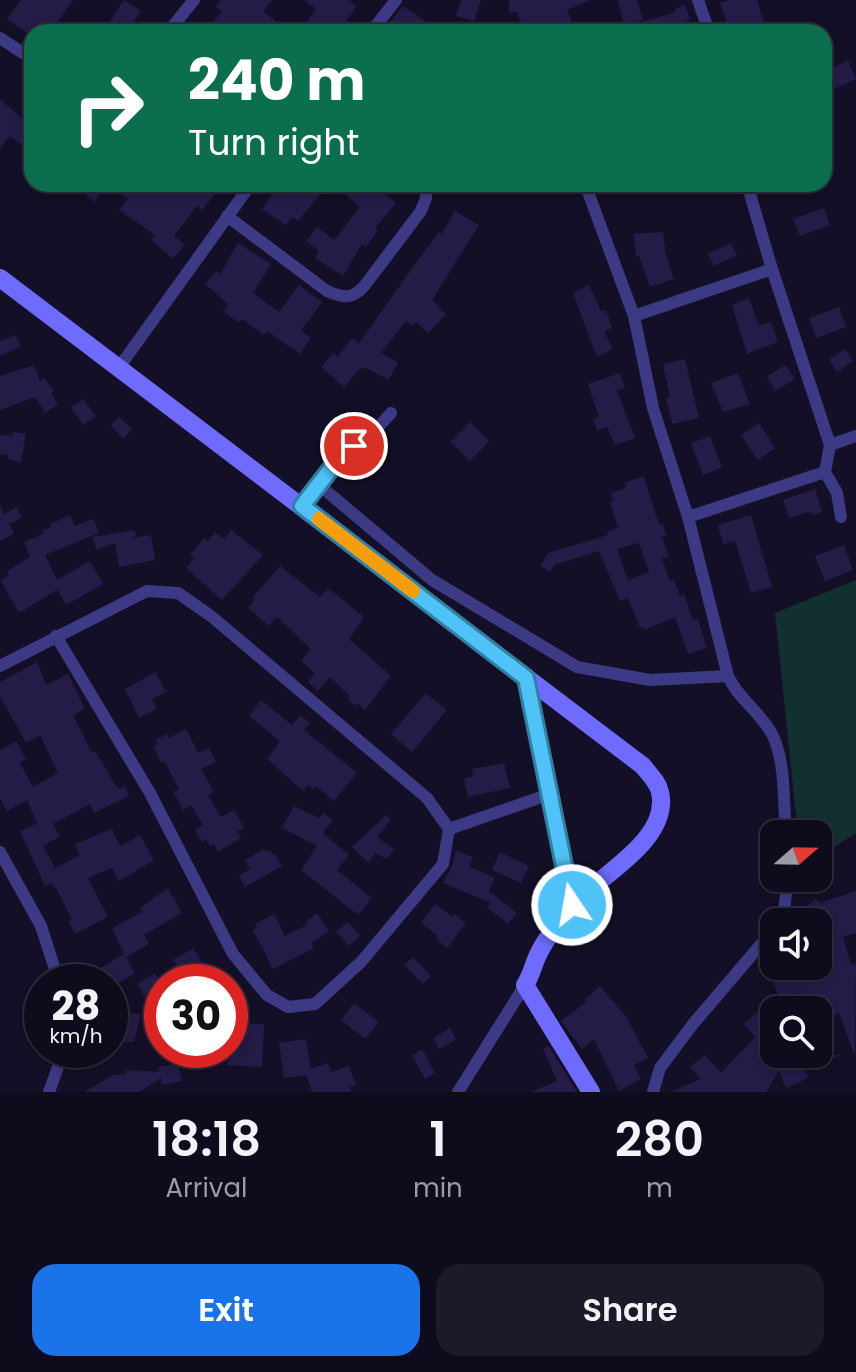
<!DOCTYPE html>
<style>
:root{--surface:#0e0b1c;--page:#1c1929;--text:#f1f3f6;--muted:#9b9ba3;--line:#2e2b3b;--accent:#1a73e8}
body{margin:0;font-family:Poppins,sans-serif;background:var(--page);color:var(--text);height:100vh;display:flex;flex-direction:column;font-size:30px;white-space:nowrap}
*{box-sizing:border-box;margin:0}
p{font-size:26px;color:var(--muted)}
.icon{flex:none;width:44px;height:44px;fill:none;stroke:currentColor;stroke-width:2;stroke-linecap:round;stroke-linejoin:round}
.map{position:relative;height:1092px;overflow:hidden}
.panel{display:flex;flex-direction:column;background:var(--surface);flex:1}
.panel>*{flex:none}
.banner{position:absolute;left:24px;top:24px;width:808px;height:168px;border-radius:24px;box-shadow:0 4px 12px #0003,0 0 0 2px var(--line);background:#0b6e4f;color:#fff;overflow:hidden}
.needle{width:52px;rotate:70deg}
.tools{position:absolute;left:760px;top:820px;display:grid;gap:16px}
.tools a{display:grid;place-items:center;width:72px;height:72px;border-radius:16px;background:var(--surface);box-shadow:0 4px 12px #0003,0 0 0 2px var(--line);font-size:40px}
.speed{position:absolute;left:24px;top:964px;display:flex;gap:16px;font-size:40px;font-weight:700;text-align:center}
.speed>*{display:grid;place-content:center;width:104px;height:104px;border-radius:50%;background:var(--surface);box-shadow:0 4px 12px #0003,0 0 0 2px var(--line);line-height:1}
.speed small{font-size:20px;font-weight:400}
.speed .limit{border:12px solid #d22;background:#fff;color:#111}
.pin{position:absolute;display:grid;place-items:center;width:68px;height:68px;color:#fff;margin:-34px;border:4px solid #fff;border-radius:50%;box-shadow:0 2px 8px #0007}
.me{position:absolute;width:88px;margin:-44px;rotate:348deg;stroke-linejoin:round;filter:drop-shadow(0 0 6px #0008)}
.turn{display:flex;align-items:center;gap:28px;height:168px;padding:0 32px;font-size:36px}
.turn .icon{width:104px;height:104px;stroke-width:2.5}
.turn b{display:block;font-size:56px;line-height:68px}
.eta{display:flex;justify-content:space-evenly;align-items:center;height:136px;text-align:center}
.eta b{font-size:48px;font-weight:600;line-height:56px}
.button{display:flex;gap:16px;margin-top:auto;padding:16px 32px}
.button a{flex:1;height:92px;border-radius:24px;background:var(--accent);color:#fff;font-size:32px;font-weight:600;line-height:92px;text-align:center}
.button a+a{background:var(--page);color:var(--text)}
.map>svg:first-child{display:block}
</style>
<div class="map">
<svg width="856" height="1092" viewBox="0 0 856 1092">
<rect width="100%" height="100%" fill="#130f26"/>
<!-- green -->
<path fill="#12302f" d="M856,580V833L825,853L818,850V834H798L775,613Z"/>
<!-- building -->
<path fill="#241b47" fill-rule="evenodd" d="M21,0H73L57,23L70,32H26L7,19Z
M124,0L141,11L127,32H103Z
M221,0H272L263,11L290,32H205L222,11L216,7Z
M304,0H349L357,6L342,27L340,26L335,32H300L316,9Z
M461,0H481L474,21L456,16Z
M509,0H589V1L567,10L573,27L559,32H525L517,12H509Z
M618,0H637L643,20L624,26Z
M729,0H757L766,32H730L720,3Z
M685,5L690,20L676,25L678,32H618L617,29L676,12L675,9Z
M403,6L441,32H382Z
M848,60L856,79L833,90L825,72Z
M0,99L32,127V152L10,136L0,149Z
M72,184H145L158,194L164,185L173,191L178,184H223L202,210L197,206L174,236L185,245L173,259L151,240L155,235L119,210L128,199L108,184L95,202Z
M279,184H329L298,221L292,217L286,225L262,209Z
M348,184H373L396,203L375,228L378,230L366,247L362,244L343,276L315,258L319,251L306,241L317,227L334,240L360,207L342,192Z
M824,208L830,225L800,236L793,219Z
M455,211L479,225L432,300L446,314L428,333L416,322L413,326L406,321L381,353L398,362L389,380L364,367L362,370L360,368L344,387L321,367L333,353L338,357L352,338L359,343L418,260L439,232L441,234Z
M663,232L666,255L674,279L650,287L639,256H636L634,234Z
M238,243L271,264L253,293L279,312L299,285L322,302L301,331L311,338L300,354L267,331L264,335L242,319L239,323L223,311L228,304L205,284L216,271L220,274Z
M731,243L737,255L714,266L708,254Z
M589,285L601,311L606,310L612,328L604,331L613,349L597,357L573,293Z
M749,298L759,326L771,322L778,342L747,354L732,305Z
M839,307L846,327L816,338L809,318Z
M15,335L21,346L0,356V341Z
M845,349L853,361L837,372L829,360Z
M685,359L699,418L672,424L666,398L670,397L663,364Z
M34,365L40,381L44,378L54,391L51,393L58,405L45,413L35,397L0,410V376Z
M786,365L795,379L775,391L767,376Z
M620,373L625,388L617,390L635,438L615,445L607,427L597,431L593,419L599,417L588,384Z
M738,373L750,404L723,412L711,383Z
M83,399L96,416L83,425L71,407Z
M119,417L132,429L123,439L111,425Z
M470,422L489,441L470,461L450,442Z
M759,423L775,448L758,460L741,435Z
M13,432L26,434L21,462L8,459V455L0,454V435L12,436Z
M710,436L722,468L703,475L691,443Z
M644,476L659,525L663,524L666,536L662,537L669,557L662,559L670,581L674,580L680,596L684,594L693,620L698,619L707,648L688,654L675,617L644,630L643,627L640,628L628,598L620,601L599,551L554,565L550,572L540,566L548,553L608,535L607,532L618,527L610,502H613L611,493L626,488L624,483ZM639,543L649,572L628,580L617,549Z
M815,489L822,512L814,515L808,512L789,518L783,500Z
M0,505L4,514L17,507L22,518L9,524L14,534L0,541Z
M70,515L75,526L93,519L99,533L45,555L57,580L90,561L103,584L66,605L57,590L19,613L0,580L9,575L7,571L30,557L24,542L43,534L42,531L51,527L50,524Z
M751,515L772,587L751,593L735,541L723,544L718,525Z
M134,530L136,536L132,538L151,535L155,560L119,567L115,543L97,550L92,537Z
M231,530L263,555L222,600L186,568L194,558L190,555L204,538L208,541L215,532L224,539Z
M844,545L853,570L825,581L815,556Z
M280,566L320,597L328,588L364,617L349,639L391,676L365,710L358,703L355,706L347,698L350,696L330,677L318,691L308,682L315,673L301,661L311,649L277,617L269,626L248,608L255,599L253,597Z
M37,662L46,685L68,674L85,709L73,715L92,753L95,751L118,789L125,786L129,796L94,813L90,804L53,824L60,837L43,845L55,868L80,855L75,844L112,829L120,846L140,835L154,860L119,881L112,868L88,878L108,917L75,934L69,922L72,920L57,890L51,883L45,886L20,831L37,823L27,800L7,811L0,798V750L16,741L26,759L20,763L33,787L58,773L40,735L26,743L0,696V682Z
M156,672L166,692L152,699L157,709L139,718L125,689Z
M426,693L447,710L412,752L391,734Z
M261,700L292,725L300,715L310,723L304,730L357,773L334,801L316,786L313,789L308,785L303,791L267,759L280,741L249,716Z
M186,729L198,753L209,748L216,762L201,769L214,792L208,795L221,817L234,810L244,828L237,831L241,838L218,852L214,844L210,846L206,839L202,842L195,830L203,825L191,805L183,810L173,792L179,789L164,761L161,763L153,746L157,744L155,740L167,734L169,738Z
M504,763L510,788L468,797L464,779L474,776L472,769Z
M294,806L319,818L323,813L333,820L323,833L349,855L337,870L372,898L358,915L301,870L317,846L282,828Z
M386,815L391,820L377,837L394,849L387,859L375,853L369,863L352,847Z
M264,849L266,852L269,850L273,855L275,854L282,866L245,887L239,876L250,869L245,860Z
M456,850L473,857L469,866L495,878L489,891L517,913L508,924L487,907L491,903L443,883L452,866Z
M500,852L529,866L521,883L492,870Z
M168,888L182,913L144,935L149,944L126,957L135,973L110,988V982H100L94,972L124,954L112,928L142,912L140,908Z
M856,891V933L843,937L851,965L856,963L855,1056L839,1013L818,1020V1010H801L796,993L779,999L771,974L789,969L790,972L807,966H818V922H793L815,898L820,903Z
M435,904L453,917L455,914L466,923L447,948L436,939L438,936L421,923Z
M317,913L329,931L311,943L314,948L273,969L253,930L257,928L255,924L274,914L285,936L307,925L305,922Z
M348,922L360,936L349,946L336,932Z
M193,948L214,982H186L173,960Z
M413,957L431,976L423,984L404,965Z
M155,973L162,986V1001L151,1007L137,984Z
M600,986L627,1018L648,1058L634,1065L641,1079L619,1091L594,1039L582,1049L561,1021L586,1002L584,1000Z
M354,1003L379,1022L365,1039L341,1020Z
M760,1010L774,1027V1054L842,1055L805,1069L808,1078L786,1088L779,1071L766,1092H670L701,1079L690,1067L705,1055L721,1073L755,1037L744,1024Z
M110,1013L141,1014L134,1042H110Z
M234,1023L264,1024L262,1067L227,1065L230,1041H233Z
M450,1028L456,1040L439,1049L433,1038Z
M306,1039L311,1069L328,1063L331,1072L349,1066L356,1085L350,1087L351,1092H312L306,1075L284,1078L279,1043Z
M549,1046L577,1092H531L557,1081L543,1049Z
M422,1049L435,1073L425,1079L412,1055Z
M178,1063L182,1081L162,1085L161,1078L139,1092H84L113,1075L126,1074V1070L159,1072L158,1067Z"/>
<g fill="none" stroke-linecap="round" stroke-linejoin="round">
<!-- street -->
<path stroke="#3d3a85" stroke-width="12" d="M698,0L709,32
M168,32L194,0
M371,32L396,0
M0,38L32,59
M585,184L634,316L653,408L688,517L728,676C738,699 762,713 773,736C786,764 783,803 786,834
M747,184L772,269L830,445L825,472L837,493L841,517
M227,216L327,291C343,298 353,300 365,285L421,211L426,198V184
M634,316L772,269
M120,366L251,184
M830,445L856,436
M318,484L432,580L577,667L650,680L728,676
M302,506L340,457L371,435L391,413
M688,517L825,472
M0,666L147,591L178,593L211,616L427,798L449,829L443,864L361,962L315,1004L288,1007L267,995L233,954L150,793L56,636
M526,678L572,905
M449,829L550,794
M0,852L41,926L59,982
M780,922L783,919L788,878
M49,1092L64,1050
M458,1092L525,985
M653,1092L660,1068L693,1024L774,929"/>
<!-- secondary -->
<path stroke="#6f6bff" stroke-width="18" d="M0,278L643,766C649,774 658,782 660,792C671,840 599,876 572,905C562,916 543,943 537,957C533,966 531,976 525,985L591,1092"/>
</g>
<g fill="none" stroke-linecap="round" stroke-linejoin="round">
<defs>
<path id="route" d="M354,446L340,457L302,506L526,678L572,905"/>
</defs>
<!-- route casing -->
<use href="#route" stroke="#337fa1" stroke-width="20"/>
<!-- route -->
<use href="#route" stroke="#4fc3f7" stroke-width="14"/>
<!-- slow -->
<path stroke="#f59e0b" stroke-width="14" d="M319,519L413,591"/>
</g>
</svg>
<div class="tools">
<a><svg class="needle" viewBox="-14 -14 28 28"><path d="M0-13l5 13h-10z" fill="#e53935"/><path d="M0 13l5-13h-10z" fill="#9b9ba3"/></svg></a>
<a><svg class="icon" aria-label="sound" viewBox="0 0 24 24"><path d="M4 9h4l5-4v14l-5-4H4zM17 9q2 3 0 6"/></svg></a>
<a><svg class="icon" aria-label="search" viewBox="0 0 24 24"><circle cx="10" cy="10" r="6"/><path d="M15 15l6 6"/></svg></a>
</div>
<div class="speed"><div>28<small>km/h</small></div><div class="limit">30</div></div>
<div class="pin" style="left:354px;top:446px;background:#d93025"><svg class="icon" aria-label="arrive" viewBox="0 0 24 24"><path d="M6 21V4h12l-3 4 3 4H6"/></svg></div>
<svg class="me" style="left:572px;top:905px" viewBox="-20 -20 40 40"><circle r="17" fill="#4fc3f7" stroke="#fff" stroke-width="3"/><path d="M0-11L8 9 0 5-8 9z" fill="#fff"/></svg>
<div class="banner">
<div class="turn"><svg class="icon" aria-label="right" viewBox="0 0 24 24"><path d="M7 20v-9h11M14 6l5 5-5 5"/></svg><div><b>240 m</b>Turn right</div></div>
</div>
</div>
<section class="panel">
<div class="eta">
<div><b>18:18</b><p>Arrival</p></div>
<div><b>1</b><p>min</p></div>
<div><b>280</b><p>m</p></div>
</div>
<div class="button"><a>Exit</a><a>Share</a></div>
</section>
